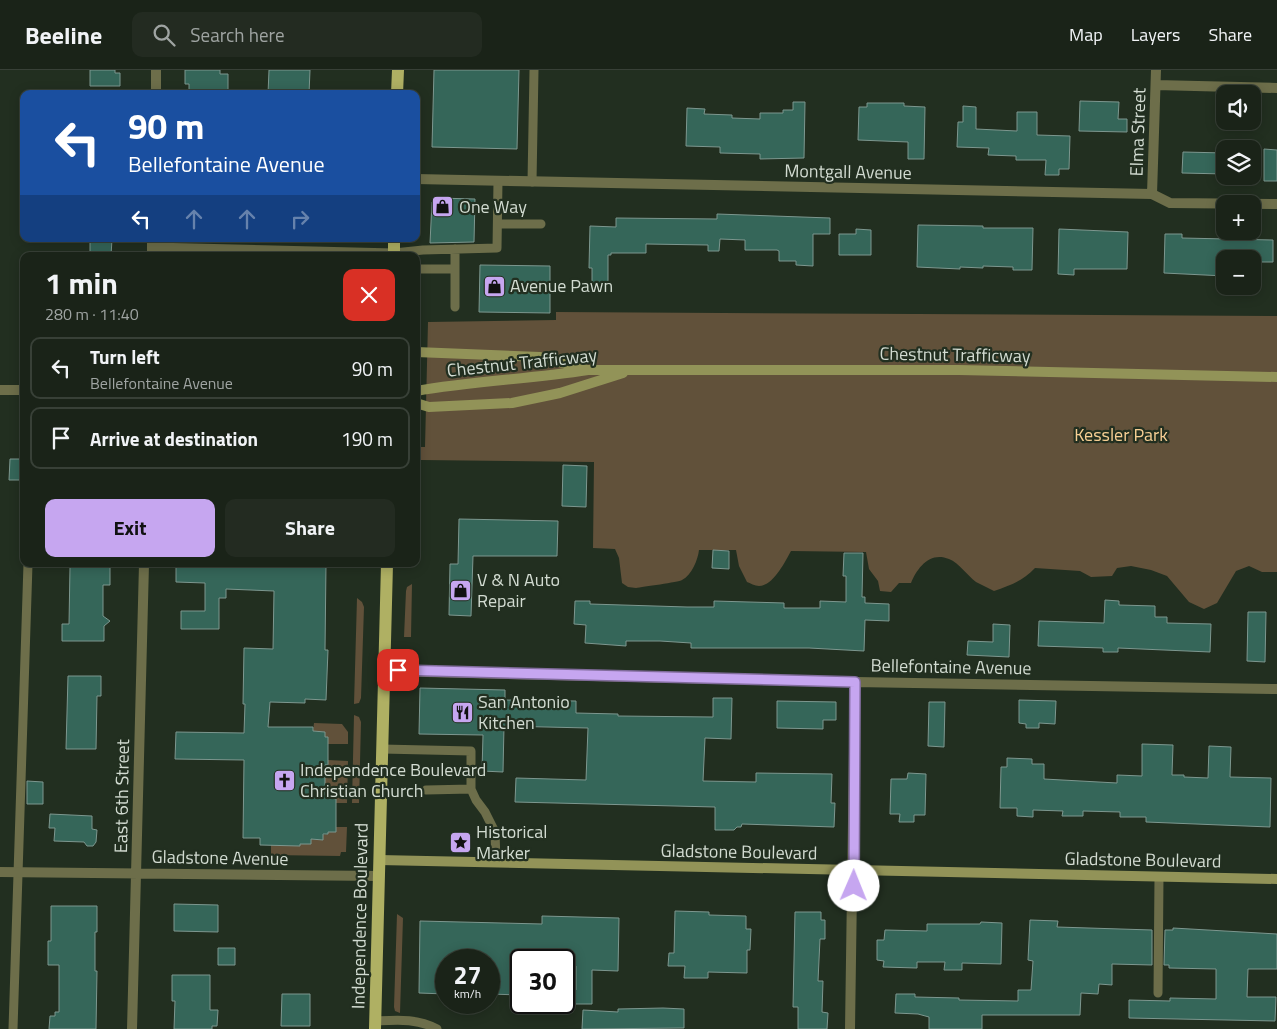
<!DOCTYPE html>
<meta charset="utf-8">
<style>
:root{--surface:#1a2318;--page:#232b21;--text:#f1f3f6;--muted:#9fa4a2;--line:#384037;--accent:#c6a6f0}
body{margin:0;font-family:"Titillium Web",sans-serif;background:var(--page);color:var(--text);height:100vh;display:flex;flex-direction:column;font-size:19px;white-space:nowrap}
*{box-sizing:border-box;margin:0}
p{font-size:16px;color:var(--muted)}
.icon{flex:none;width:28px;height:28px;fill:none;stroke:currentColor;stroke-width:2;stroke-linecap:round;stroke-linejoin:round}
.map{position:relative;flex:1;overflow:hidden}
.details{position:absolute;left:20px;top:182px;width:400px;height:315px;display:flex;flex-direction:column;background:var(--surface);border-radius:10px;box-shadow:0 2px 12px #0003,0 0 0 1px var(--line)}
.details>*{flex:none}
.hud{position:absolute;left:20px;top:20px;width:400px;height:152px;border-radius:10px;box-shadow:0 2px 12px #0003,0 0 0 1px var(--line);background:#1a4fa0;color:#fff;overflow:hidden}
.tools{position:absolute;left:1216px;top:15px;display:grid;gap:10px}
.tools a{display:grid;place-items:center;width:45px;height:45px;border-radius:10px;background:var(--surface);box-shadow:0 2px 12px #0003,0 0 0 1px var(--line);font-size:25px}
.speed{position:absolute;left:435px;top:879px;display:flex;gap:10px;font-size:25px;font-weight:700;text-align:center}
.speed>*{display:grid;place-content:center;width:65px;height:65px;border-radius:50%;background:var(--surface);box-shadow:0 2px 12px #0003,0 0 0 1px var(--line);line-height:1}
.speed small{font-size:12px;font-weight:400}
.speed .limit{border:2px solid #111;border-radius:8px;background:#fff;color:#111}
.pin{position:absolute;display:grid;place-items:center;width:42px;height:42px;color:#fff;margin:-21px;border-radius:10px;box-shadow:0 2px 8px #0006}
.me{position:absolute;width:55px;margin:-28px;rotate:1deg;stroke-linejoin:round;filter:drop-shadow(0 0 4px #0008)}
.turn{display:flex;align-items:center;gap:18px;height:105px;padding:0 25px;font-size:22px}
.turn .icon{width:65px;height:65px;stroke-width:2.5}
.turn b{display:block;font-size:35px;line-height:42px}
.lanes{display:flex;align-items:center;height:48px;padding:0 25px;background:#0003;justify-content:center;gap:25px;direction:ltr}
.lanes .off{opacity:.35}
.round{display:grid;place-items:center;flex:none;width:52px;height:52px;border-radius:10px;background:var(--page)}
.overview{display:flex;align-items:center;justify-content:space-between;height:85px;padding:0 25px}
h1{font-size:30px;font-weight:700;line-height:38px}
.cta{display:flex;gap:10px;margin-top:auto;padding:10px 25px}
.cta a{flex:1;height:58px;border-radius:10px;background:var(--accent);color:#111;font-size:20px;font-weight:700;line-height:58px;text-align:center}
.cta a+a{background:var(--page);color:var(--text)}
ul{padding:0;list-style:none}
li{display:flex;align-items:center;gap:15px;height:62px;margin:0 10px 8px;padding:0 15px;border:2px solid var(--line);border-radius:10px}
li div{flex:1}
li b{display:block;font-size:19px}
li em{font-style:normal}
header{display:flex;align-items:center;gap:30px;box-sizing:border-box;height:70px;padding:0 25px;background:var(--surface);border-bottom:1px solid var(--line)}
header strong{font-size:24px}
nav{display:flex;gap:28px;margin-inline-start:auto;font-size:18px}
.search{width:350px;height:45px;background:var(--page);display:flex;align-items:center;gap:12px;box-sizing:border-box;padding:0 18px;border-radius:10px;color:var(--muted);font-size:19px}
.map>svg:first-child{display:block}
</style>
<header>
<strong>Beeline</strong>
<div class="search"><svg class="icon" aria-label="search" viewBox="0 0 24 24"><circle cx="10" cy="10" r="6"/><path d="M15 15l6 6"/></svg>Search here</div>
<nav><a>Map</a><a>Layers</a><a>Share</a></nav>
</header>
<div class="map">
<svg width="1277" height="959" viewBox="0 0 1277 959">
<rect width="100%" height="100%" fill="#222f20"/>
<!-- green -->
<path fill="#61513a" d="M556,242L1277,246V502H1262L1249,496L1236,501L1217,533L1204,539L1189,532L1167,506L1151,500L1131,496L1117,498L1112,506L1091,507L1080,501L1035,498C1023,511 1011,515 994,521C988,518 982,515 976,512C967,505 959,493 949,489C930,481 917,498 911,513H899L891,522L880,521L878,511L869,499L866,482L791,481C785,492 773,516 759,516C755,516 750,513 747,512L739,496L736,480H699C698,489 692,505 682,510C679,512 642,517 636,518L628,517L622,513L619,488L615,479L593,478L594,392L421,390V377H425L428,252L556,250Z
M412,514L411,567H404L406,521L407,517Z
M357,528L362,532L364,537L361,628L359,633L354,634Z
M354,645L359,647L361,652L359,733H352Z
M314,653L342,654L348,662V674H328V667H325V662L313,661Z
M328,690L348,691L347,733H336V729L328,728V725H325V695H328Z
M336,757H347L346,782H341L340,786L271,785V775L300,776V774L311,769L323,770V765L328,764V762Z
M397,844L403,848L400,943L395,941L394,937Z"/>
<!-- building -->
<path fill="#356659" stroke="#7d978f" d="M90,0H115V3H120V16H90Z
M185,0H220V4H228V24H189V14H185Z
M269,0H310L309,24H268Z
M434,0H519L517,79L432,77Z
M1080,31L1119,32L1118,49H1127V62L1079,61Z
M793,32H805L804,88L760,89V84L720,83V77L686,76L687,38L705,39L704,44L732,45V48L760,49V43H783V40H793Z
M867,33H904V36L925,37L924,89H908V72L858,70L859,37H867Z
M963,36L976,37V59L1017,61V42H1037V65L1070,66L1069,99H1059V105H1045L1046,90H1016V86L988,85L989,78L957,77L958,52H963Z
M1264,79L1277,80V111H1264Z
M1183,82L1225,83V104L1182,103Z
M437,128L475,129L474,172L430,173L432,132Z
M717,144L830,148V164H813V196L796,195V191H779V181L777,180H745V170L720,169L719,181H708V175L646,174V183H611V185H608V222H592V198H589L590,156L616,157V148L717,149Z
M918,155L983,156V158H1033L1032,200H1013V197L983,196V198L960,197V199L917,197Z
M856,159L871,160V185H839V164H856Z
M1059,159L1128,162L1127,199H1074V205L1058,204Z
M1165,164H1182V168L1273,170V192H1252V189H1225V206L1164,203Z
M90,169H112L111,186H90Z
M480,195L550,196V243L479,242Z
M10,389H24V410H9Z
M563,395L587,396L586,437L562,436Z
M459,449L558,451L557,486H473L471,546L449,545L450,494H458Z
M713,480L729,481V499L712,498Z
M844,483H863L862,527H865V533L889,534V551L865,550L864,581L809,578H691V573L660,571H626V576L585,573L586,555L574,554L575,531H590V534L687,537H714V531L784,533V538H820V531L846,532V506H843Z
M176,494H326L325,580H328L326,630L305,629V633L270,632L268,657H313V661L325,662V667H328V695H325V725H328V728L336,729V762H328V764H323V770L311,769V774H300V776L260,775V768H243L244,690L175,689L176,662L244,663L245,634H243L244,578L273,579L274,521L226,519V528H219V559H181V541H205V513L176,512Z
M70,497H110V515H103V546L110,551L104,556V571H62V554H69Z
M1105,530L1119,531V535L1155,536V547H1167V553L1211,554L1210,582L1118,578V582H1103V578L1038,576L1039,551L1104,553Z
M1248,542H1266L1265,592L1247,591Z
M993,554L1010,555L1009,587L967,585L968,571L993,572Z
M68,606H101V626H97L96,679H66Z
M420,618L505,620V630L576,631V643L618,644V646L713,647V628H732L731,669L705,668L703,711L756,712V703L832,704L831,733H835L834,757L742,754L741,757H737L734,760H715V737L515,732L516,708L586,710L588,658L504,656L503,702L482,701L483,665L419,664Z
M1019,630L1056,631L1055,654L1039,653V658H1026V654L1019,653Z
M777,631L836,632V650H823V659L777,658Z
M929,632H945L944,677L928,676Z
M1142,674L1173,675L1172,705H1184V707L1208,708L1209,676L1231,677L1230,707L1271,708L1270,757L1146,752V747H1120V742L1083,741V746H1062L1063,741L1033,740V747L1017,746V738H1000L1001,697H1007V688L1032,689V694H1044V709L1117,713V705L1142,706Z
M908,703L926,704L925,745H914V752H899L900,744H890L891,709H907Z
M27,711L43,712V734H27Z
M50,744L92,746V759L97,760L96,772L93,776H87L84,772L54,771L55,758H49Z
M174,834L218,835V862L174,861Z
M51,836H97V862H95V901H97L96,959H49L50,946H55V942H59V895H48V871H51Z
M675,841L709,842V845L746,846V859H751L750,880H747V903L708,902V908H684L685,896H668L669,883H674Z
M795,842H821V850H825V869H820L818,911H823L822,942L828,943L827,959H798V937H793Z
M542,846L619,848L618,901L592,900V934H564V920H576V896L564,895V890H521V925L489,924V890H446V924L419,923L420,851L542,854Z
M1030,850L1058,851L1057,857L1152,860V895L1112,894V915L1099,914L1098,924L1081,923L1080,945H982V959H929V947L918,944L895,943L896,924H915V927L959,928V930L1018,931V920H1031L1033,891L1028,890Z
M981,852L1002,853L1001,894L962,893V900H944L945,892H917V898L883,897L884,891L877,890V870H884L885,860L927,861V854H980Z
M1173,858L1277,864V899H1248L1247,927H1276L1275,951L1129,948V930L1170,931V928L1216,929V899L1169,898V895H1164L1165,860H1173Z
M218,878H235V895H218Z
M172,905H210V940H218L217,956H212V959H174L175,931H172Z
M282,924H310V956H281Z
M663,938L684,939V958L582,959L583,940L618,942V939Z"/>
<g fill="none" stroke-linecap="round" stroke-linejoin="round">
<!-- lane -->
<path stroke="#6d6e4a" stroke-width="9" d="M532,112L534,0
M498,154H541
M152,177L394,183L423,180L497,178L498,111
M455,179V199
M416,199H455V237
M382,679L471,681V719L476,730L485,742L495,762L496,792
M426,720L471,719
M1158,923L1159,807
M375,951C397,950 417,948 437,959
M13,959L28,494"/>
<!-- street -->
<path stroke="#6d6e4a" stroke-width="10" d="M1156,15L1277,18
M156,24V0
M416,109L1152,124L1170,133L1277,134
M1152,124L1156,0
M152,186V169
M0,320H24
M384,601L855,612L1277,619
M0,802L379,806
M132,959L144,494
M850,959L855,612"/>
<!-- secondary -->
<path stroke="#929358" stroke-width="10" d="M416,282L540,287L585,299
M416,321C473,311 531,309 588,300H959L1277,307
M416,333L429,337L512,333L560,323L623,303
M379,790L1277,809"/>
<!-- primary -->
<path stroke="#afb063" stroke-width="12" d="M397,24L398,0
M394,186V169
M375,959L387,494"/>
</g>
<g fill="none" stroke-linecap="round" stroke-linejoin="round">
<defs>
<path id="route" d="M398,600L855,612L854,816"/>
</defs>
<!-- route casing -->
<use href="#route" stroke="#816c9c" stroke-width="12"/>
<!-- route -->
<use href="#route" stroke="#c6a6f0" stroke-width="9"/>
</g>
<!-- icons -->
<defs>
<symbol id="shop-square" viewBox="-11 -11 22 22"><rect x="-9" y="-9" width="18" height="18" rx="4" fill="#c6a6f0" stroke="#222f20"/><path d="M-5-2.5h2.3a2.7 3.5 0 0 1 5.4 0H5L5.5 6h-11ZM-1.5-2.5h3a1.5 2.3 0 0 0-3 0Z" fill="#111"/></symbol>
<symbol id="restaurant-square" viewBox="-11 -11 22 22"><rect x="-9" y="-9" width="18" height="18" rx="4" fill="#c6a6f0" stroke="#222f20"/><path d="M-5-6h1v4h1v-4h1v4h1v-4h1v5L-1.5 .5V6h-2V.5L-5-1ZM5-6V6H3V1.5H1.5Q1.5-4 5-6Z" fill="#111"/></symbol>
<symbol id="church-square" viewBox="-11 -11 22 22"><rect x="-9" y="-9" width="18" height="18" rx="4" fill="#c6a6f0" stroke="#222f20"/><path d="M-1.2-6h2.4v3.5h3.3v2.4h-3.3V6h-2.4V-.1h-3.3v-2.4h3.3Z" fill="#111"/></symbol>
<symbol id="sight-square" viewBox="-11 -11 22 22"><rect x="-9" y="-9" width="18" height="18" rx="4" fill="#c6a6f0" stroke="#222f20"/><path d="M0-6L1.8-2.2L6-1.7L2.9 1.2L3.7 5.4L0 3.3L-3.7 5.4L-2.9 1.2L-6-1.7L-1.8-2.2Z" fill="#111"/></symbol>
</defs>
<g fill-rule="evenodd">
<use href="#shop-square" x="430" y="124" width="25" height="25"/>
<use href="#shop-square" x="482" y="204" width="25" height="25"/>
<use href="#shop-square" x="448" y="508" width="25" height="25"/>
<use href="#restaurant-square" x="450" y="630" width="25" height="25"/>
<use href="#church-square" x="272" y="698" width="25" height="25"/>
<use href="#sight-square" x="448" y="760" width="25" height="25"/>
</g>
<g text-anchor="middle" stroke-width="4.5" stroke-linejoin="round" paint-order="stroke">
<!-- street labels -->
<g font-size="18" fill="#d2dbd1" stroke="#222f20">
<text transform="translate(1138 62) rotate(-88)" y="6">Elma Street</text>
<text transform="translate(848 102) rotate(1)" y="6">Montgall Avenue</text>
<text transform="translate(955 285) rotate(1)" y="6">Chestnut Trafficway</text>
<text transform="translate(522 293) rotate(-6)" y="6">Chestnut Trafficway</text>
<text transform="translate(951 597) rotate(1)" y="6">Bellefontaine Avenue</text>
<text transform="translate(122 726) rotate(-89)" y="6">East 6th Street</text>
<text transform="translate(739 782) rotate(1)" y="6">Gladstone Boulevard</text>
<text transform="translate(220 788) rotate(1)" y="6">Gladstone Avenue</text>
<text transform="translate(1143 790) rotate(1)" y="6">Gladstone Boulevard</text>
<text transform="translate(360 846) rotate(-89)" y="6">Independence Boulevard</text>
</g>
<!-- poi labels -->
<g font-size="18" fill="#d2dbd1" stroke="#222f20" text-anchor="start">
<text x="459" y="143">One Way</text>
<text x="510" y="222">Avenue Pawn</text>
<text x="477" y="516">V &amp; N Auto<tspan x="477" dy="21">Repair</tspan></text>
<text x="478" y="638">San Antonio<tspan x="478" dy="21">Kitchen</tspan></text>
<text x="300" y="706">Independence Boulevard<tspan x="300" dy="21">Christian Church</tspan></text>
<text x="476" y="768">Historical<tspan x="476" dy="21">Marker</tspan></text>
</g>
<!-- park labels -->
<g font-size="18" fill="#f7cf94" stroke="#222f20">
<text x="1121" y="371">Kessler Park</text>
</g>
</g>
</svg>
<div class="tools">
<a><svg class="icon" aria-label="sound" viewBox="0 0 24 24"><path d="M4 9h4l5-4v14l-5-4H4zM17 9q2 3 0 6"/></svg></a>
<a><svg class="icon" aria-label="layers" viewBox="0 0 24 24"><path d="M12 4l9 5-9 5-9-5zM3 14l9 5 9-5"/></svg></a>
<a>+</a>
<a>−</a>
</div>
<div class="speed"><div>27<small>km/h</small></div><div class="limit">30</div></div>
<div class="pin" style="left:398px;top:600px;background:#d93025"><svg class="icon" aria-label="arrive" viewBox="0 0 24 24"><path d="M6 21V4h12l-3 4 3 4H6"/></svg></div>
<svg class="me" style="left:854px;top:816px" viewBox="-20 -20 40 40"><circle r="19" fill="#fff"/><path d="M0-13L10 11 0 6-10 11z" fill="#c6a6f0"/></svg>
<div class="hud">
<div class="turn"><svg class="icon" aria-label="left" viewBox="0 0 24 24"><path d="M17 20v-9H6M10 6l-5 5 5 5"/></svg><div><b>90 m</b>Bellefontaine Avenue</div></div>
<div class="lanes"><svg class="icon" aria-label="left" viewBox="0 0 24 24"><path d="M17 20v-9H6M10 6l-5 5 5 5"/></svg><svg class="icon off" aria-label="ahead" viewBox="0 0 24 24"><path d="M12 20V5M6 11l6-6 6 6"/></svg><svg class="icon off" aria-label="ahead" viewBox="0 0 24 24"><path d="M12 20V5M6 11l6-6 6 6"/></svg><svg class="icon off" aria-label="right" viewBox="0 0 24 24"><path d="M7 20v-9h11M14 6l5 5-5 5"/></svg></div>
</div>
<section class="details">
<div class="overview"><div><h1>1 min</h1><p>280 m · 11:40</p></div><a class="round" style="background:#d93025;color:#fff"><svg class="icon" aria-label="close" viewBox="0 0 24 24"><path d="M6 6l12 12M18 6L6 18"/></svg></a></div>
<ul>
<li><svg class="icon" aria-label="left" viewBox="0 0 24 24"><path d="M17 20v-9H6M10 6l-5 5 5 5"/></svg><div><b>Turn left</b><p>Bellefontaine Avenue</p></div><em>90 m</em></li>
<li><svg class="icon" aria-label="arrive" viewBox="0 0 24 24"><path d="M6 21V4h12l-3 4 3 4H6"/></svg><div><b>Arrive at destination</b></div><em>190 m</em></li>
</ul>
<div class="cta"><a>Exit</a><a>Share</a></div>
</section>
</div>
